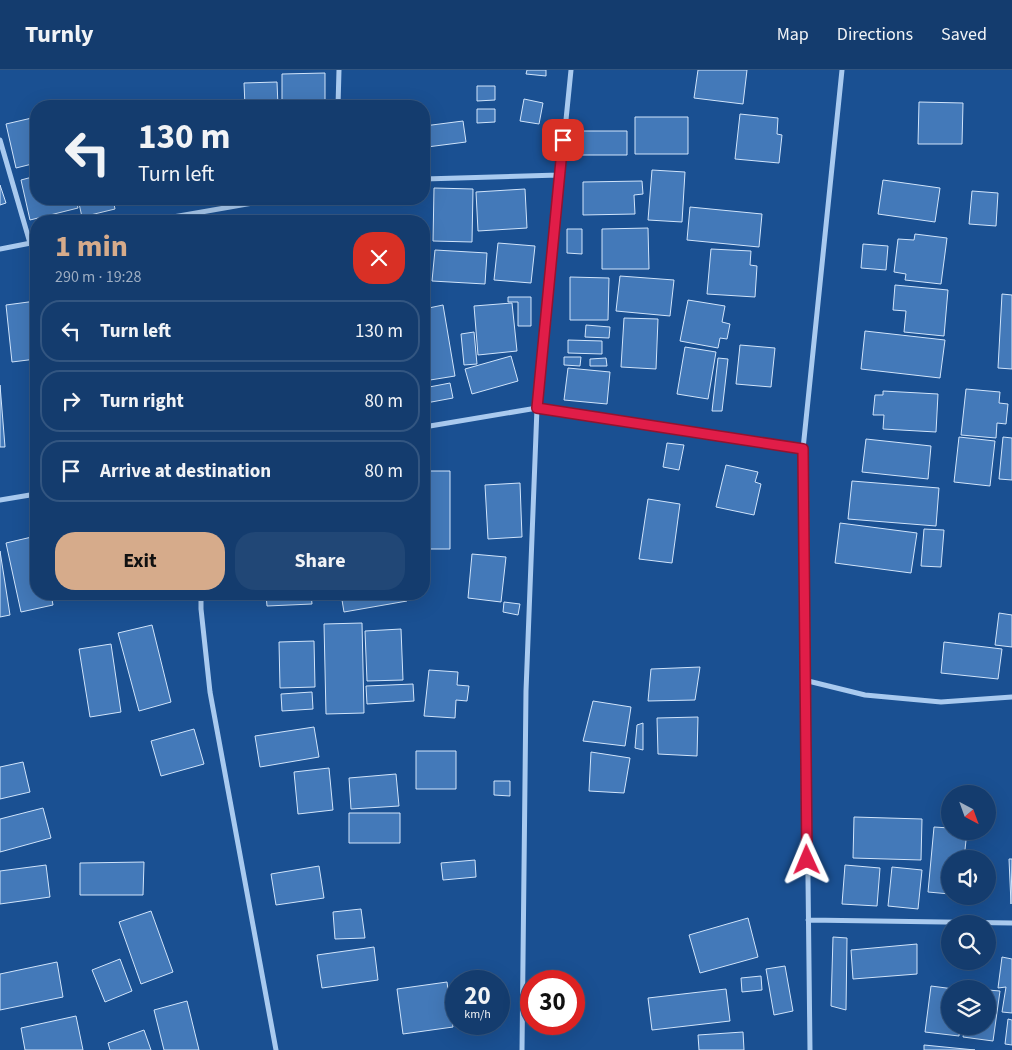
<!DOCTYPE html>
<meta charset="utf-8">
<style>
:root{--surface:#143c6e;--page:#214776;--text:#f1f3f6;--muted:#9dadc2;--line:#335681;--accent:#d6ab8b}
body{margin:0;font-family:"Source Sans 3",sans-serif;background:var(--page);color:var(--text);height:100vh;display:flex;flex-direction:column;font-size:19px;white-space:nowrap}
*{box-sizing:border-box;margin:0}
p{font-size:16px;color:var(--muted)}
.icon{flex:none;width:28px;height:28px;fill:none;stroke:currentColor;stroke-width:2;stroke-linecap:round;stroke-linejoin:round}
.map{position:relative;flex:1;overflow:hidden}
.side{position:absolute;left:30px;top:145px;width:400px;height:385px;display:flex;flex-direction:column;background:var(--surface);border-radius:20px;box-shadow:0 5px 20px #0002,0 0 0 1px var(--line)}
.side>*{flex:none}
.hud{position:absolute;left:30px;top:30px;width:400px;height:105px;border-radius:20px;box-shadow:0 5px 20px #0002,0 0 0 1px var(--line);background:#143c6e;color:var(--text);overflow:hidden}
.needle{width:32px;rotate:139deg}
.fabs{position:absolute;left:941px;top:715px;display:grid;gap:10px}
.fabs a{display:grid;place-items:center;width:55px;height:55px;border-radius:50%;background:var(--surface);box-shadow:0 5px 20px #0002,0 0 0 1px var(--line);font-size:25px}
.speed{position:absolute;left:445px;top:900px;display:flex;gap:10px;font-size:25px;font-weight:700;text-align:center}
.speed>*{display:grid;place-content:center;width:65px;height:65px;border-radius:50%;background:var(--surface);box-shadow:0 5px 20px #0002,0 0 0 1px var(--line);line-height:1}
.speed small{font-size:12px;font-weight:400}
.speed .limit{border:8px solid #d22;background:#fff;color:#111}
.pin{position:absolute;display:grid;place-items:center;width:42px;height:42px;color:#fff;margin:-21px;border-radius:10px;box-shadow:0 2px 8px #0006}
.me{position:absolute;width:55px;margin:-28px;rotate:359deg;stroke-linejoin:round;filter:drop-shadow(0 0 4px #0008)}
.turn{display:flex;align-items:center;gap:18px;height:105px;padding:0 25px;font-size:22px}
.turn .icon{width:65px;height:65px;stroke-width:2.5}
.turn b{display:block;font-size:35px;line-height:42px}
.round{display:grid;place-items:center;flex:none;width:52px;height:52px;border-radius:20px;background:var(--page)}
.head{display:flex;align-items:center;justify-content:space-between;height:85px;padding:0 25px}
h1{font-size:30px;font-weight:700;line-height:38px;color:var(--accent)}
.primary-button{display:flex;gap:10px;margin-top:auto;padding:10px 25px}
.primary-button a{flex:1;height:58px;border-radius:20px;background:var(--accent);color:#111;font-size:20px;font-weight:700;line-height:58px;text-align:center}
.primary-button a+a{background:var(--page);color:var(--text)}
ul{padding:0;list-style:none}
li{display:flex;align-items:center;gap:15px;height:62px;margin:0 10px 8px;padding:0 15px;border:2px solid var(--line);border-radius:20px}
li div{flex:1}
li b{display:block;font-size:19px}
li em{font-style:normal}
header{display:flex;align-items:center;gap:30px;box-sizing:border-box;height:70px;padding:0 25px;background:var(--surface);border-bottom:1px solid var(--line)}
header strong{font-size:24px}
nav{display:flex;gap:28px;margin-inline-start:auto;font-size:18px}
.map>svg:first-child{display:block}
</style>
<header>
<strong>Turnly</strong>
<nav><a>Map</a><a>Directions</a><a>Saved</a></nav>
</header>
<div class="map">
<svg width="1012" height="980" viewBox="0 0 1012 980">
<rect width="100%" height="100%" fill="#1a5092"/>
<!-- building -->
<path fill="#4379b9" stroke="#d0e4fb" d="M527,0H546V6L526,4Z
M698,0H747L743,34L694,28Z
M325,3V35H282V4Z
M277,12L278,36H245L244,13Z
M477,16H495V30L477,31Z
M524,29L543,33L539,54L520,51Z
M919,32L963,33L962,74H918Z
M477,39H495V52L477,53Z
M740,44L778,48L777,64L782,65L779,93L735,89Z
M36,47V93L16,98L6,54Z
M635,47H688V84H635Z
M463,51L466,72L427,77L424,56Z
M572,61H627V85H572Z
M652,100L685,102L682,152L648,150Z
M36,106V129H76L78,138L30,150L21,110Z
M883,110L940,118L935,152L878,144Z
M642,111L643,124L634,125L635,144L583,145V112Z
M0,115L6,133L0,135Z
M434,118L473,119L472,172L433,171Z
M525,119L527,158L478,161L476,122Z
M972,121L998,123L996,156L969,154Z
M78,129H113L115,139L82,147Z
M690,137L762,144L759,177L687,170Z
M648,158L649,199H602V159Z
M567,159H582V184L567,183Z
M915,164L947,168L941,214L905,210L906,204L894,202L898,169L914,170Z
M498,173L535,176L531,213L494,210Z
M863,174L888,176L886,200L861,198Z
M711,179L751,181L750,195L757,196L755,227L707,224Z
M435,180L487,183L485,214L432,211Z
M620,206L674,210L670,246L616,241Z
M570,207L609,208L608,250H570Z
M895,215L948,220L944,266L904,262L906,241L893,240Z
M1002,224L1012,225V299L998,298Z
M508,227H531V256H518V232H508Z
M688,230L725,236L722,252L730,254L727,269L720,268L718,278L680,271Z
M36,231V289L12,292L6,235Z
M512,233L517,281L478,285L474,236Z
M443,235L455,306L424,311V239Z
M624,248L658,249L656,299L621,297Z
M586,255L610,257L609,268L585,267Z
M865,261L945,270L940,308L861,299Z
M474,262L477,294L464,295L461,264Z
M568,270L602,271V284L568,283Z
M740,275L775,278L771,317L736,314Z
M685,277L716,282L708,329L677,324Z
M511,286L518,311L472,324L465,299Z
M564,287H581L580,296L564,295Z
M606,288L607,296H590V289Z
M718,288L728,289L722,341H712Z
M568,298L610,302L607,334L564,330Z
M450,313L453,328L426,333L424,318Z
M0,315L5,377H0Z
M966,319L1000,322L999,333L1008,334L1006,354L997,353L996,368L961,365Z
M883,321L938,324L936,362L883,359L884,345H873L875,325H883Z
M959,367L995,371L990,416L954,412Z
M1003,367L1012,368V410L999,409Z
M866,369L931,376L928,409L862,402Z
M667,373L684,375L679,400L663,397Z
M726,395L758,402L755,412L761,414L754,445L716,437Z
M424,401H450V479H424Z
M852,411L939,418L936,456L848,449Z
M520,413L522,467L488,469L485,415Z
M648,429L680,434L672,493L639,489Z
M840,453L917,463L911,503L835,493Z
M924,459L944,460L941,497L921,496Z
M36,466V524H51L53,535L21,542L6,473Z
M0,481L10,545L0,547Z
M472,484L506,487L501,532L468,528Z
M266,524H311L312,534L267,536Z
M341,524H406L407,531L344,542Z
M504,532L520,534L518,545L503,542Z
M999,543L1012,545V577L995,575Z
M362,553L364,643L326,644L324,554Z
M152,555L171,632L139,641L118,563Z
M401,559L403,610L367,611L365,561Z
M314,571L315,617L280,618L279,572Z
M944,572L1002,579L998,609L941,603Z
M111,574L121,642L90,647L79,579Z
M700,597L695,630L648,631L651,599Z
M429,600L458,602L457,615L469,616L467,631L456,630L455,648L424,646Z
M413,614L414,631L367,634L366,616Z
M312,622L313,639L282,641L281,624Z
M593,631L631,637L625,676L583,671Z
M698,647L697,686L658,684L657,648Z
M643,653V680L635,678L637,655Z
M314,657L319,687L260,697L255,666Z
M194,659L204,694L161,706L151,671Z
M416,681H456V719H416Z
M591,682L630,688L624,723L589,721Z
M23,692L30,722L0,729V697Z
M329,698L333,740L298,744L294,702Z
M396,704L399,736L351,739L349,708Z
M494,711H510V726L494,725Z
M43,738L51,768L0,782V749Z
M349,743H400V773H349Z
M854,747L922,749L921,790L853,788Z
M934,757L950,758V761H967L964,789H950V824L928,822Z
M1009,789H1012L1011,834Z
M475,790L476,807L443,810L441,793Z
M144,792L143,825H80V793Z
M46,795L50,827L0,834V801Z
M845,795L880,798L877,836L842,834Z
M319,796L324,828L276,835L271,804Z
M892,797L922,800L918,839L888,836Z
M361,839L365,868L335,869L333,842Z
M151,841L173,902L141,914L119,852Z
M748,848L758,887L700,903L689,865Z
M833,867L847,868L846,940L831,936Z
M917,874V904L853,909L851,880Z
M374,877L378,910L322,918L317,885Z
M1002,887L1012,889V943L1002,942L1006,917L998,918Z
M120,889L132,921L105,932L92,900Z
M57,892L63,927L0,940V904Z
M785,896L793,941L774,945L766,899Z
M761,906L762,920L742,922L741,908Z
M447,912L453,957L403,964L397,919Z
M931,916L954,919H950V956H960L959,966L925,962Z
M726,919L730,951L652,960L648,928Z
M988,920L1000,921L993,971L963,967L965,956H988Z
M187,931L199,980H164L154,940Z
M76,946L83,980H25L21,958Z
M1008,949L1012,950V975L1005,974Z
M144,960L151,980H110L108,973Z
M743,962L744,980H699L698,965Z
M924,975L975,980H924Z"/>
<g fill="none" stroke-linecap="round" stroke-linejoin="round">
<!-- street -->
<path stroke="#a9caef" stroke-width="5" d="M338,36L339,0
M0,70L30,173
M424,109L559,105
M150,151L276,129
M0,179L36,172
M424,357L537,338L803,379
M0,430L36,424
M201,524V539L210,622L276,980
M804,610L865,625L941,632L1012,627
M808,850L1012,853
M522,980L526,621L537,338L571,0
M810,980L803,379L842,0"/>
</g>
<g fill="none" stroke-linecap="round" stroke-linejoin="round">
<defs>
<path id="route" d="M563,70L537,338L803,379L807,790"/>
</defs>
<!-- route casing -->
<use href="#route" stroke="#92132f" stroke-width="12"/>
<!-- route -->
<use href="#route" stroke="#e11d48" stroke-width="9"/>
</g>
</svg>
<div class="fabs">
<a><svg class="needle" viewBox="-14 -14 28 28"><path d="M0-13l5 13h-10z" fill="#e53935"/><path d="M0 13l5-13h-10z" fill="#9dadc2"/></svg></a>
<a><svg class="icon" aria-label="sound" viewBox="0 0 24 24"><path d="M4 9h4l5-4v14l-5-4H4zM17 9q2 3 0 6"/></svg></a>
<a><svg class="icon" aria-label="search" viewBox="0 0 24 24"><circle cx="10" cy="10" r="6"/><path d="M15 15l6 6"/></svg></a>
<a><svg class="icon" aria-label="layers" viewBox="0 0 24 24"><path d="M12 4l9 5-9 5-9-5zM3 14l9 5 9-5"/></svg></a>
</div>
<div class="speed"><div>20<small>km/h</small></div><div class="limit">30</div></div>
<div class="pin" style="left:563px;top:70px;background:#d93025"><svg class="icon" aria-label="arrive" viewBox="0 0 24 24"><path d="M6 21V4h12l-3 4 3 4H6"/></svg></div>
<svg class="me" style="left:807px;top:790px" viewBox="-20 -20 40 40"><path d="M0-17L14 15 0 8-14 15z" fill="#e11d48" stroke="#fff" stroke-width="4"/></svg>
<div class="hud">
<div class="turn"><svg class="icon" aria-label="left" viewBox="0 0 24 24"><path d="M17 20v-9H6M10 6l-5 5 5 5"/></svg><div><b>130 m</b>Turn left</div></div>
</div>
<section class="side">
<div class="head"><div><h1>1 min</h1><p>290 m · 19:28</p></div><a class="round" style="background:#d93025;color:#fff"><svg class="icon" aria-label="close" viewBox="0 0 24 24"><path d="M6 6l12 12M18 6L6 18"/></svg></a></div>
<ul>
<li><svg class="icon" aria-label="left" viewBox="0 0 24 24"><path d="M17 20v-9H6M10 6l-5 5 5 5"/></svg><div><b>Turn left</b></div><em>130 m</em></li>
<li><svg class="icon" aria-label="right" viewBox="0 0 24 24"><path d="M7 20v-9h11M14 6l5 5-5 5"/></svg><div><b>Turn right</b></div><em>80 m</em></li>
<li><svg class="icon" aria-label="arrive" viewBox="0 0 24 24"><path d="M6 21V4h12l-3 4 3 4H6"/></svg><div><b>Arrive at destination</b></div><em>80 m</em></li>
</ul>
<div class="primary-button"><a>Exit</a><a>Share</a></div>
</section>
</div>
